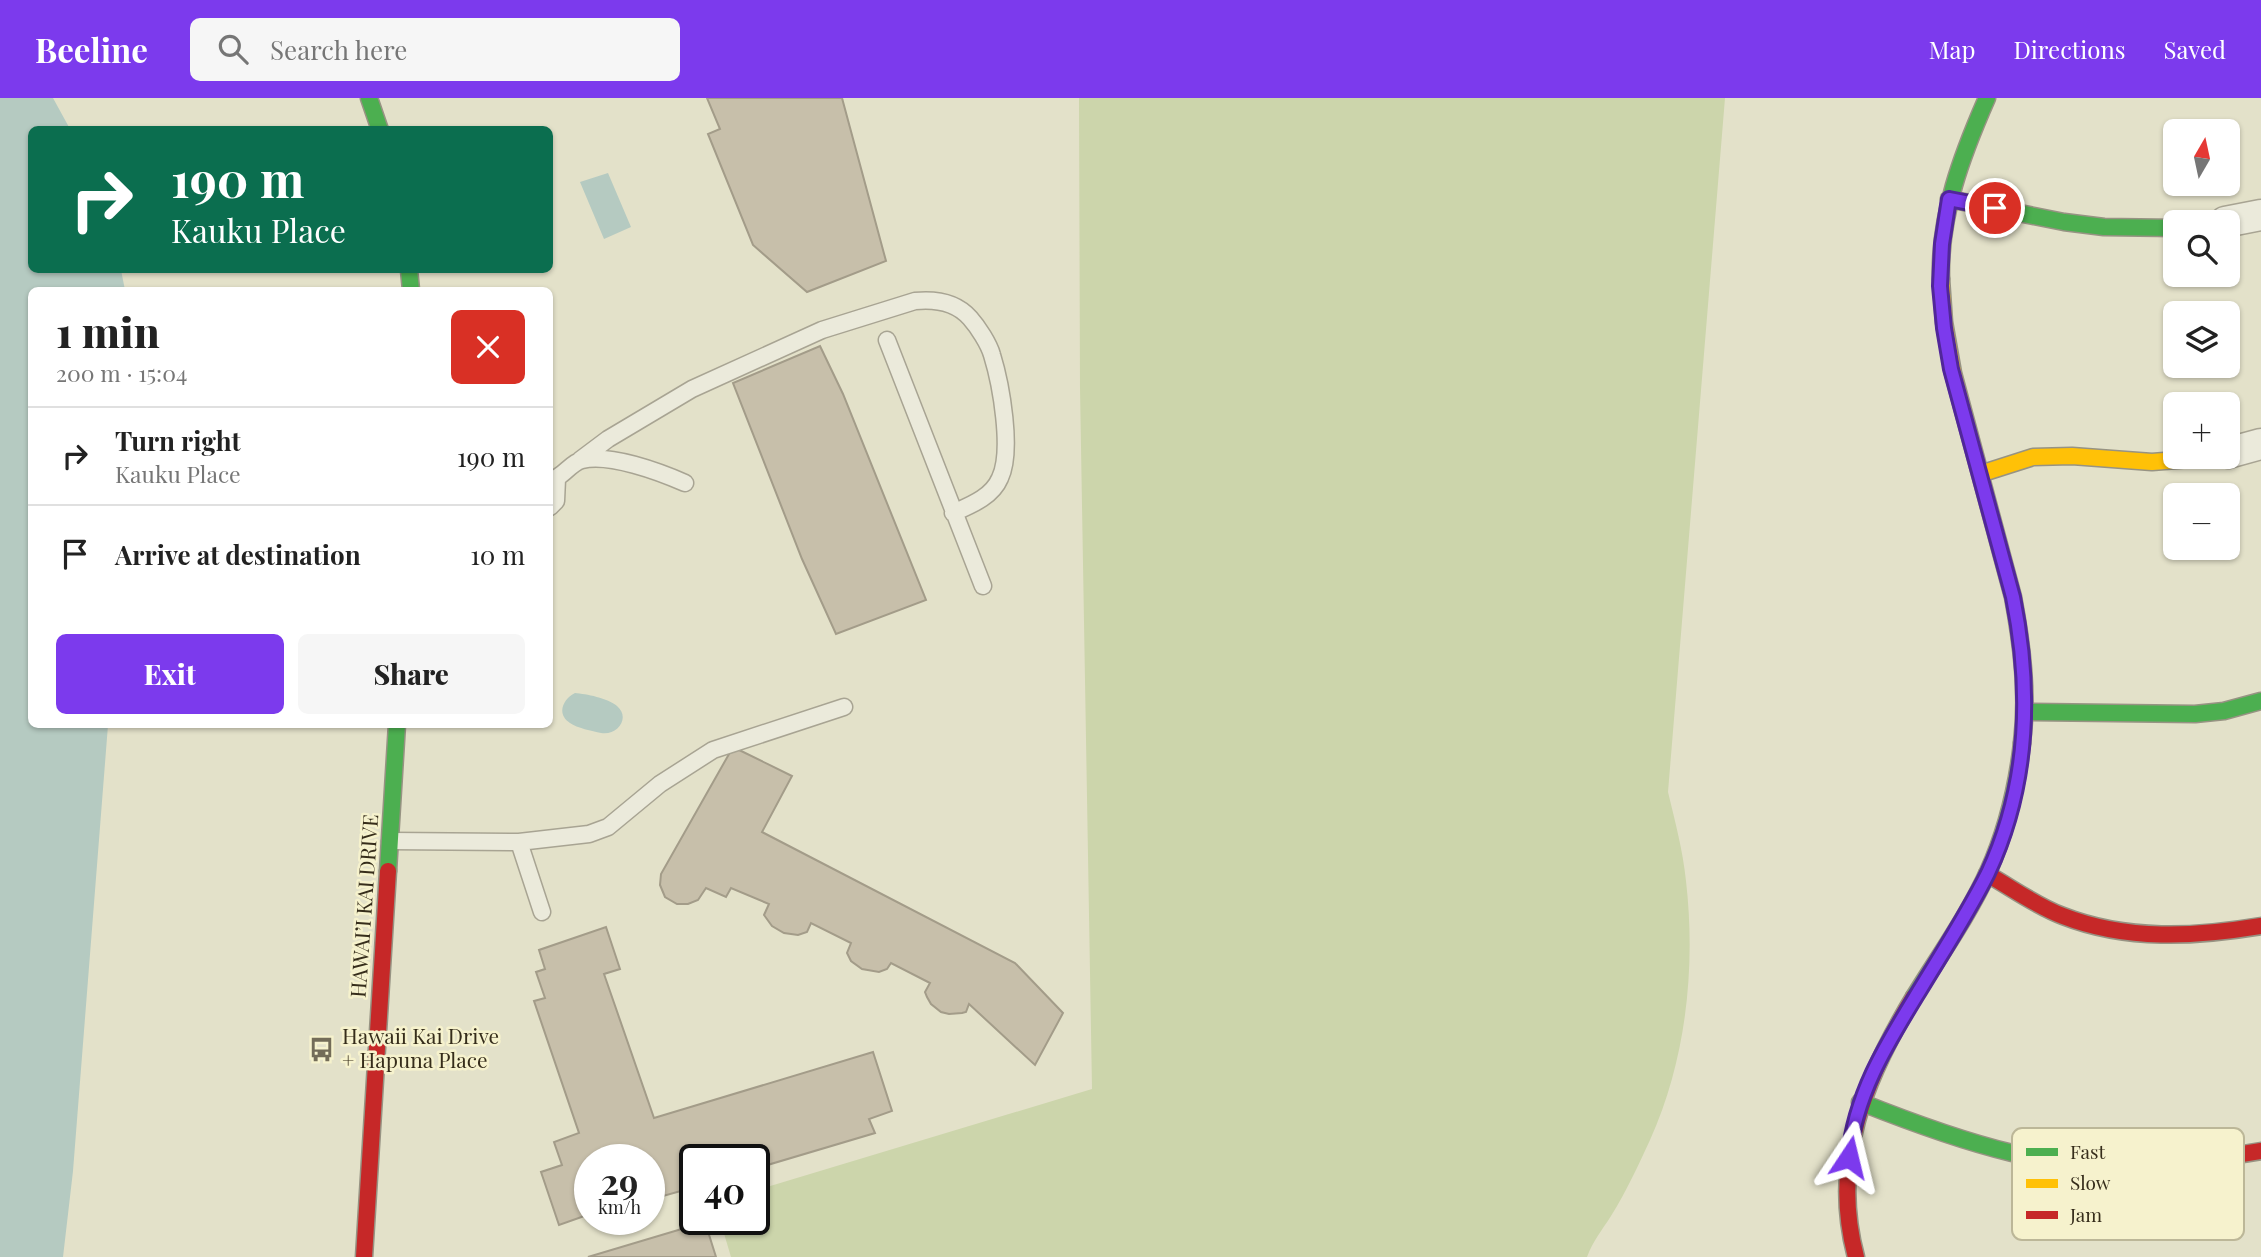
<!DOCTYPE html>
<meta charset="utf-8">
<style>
:root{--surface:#fff;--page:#f6f6f6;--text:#222;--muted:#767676;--line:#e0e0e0;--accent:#7c3aed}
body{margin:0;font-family:"Playfair Display",serif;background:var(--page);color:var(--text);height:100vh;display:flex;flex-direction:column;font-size:26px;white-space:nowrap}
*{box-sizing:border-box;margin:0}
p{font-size:23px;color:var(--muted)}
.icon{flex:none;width:38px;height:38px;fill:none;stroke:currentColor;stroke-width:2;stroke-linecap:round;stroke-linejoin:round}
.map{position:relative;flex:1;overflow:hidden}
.details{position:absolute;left:28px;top:189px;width:525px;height:441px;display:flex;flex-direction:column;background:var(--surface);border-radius:10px;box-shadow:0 2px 5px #0004}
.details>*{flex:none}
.hud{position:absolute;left:28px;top:28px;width:525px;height:147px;border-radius:10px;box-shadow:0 2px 5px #0004;background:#0b6e4f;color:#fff;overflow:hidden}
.needle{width:46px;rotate:9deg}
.tools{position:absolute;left:2163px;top:21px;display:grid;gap:14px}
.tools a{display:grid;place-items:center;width:77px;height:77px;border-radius:10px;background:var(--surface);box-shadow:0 2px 5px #0004;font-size:35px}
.speed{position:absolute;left:574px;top:1046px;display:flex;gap:14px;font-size:35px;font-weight:700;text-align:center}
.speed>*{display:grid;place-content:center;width:91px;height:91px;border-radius:50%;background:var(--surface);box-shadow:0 2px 5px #0004;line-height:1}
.speed small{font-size:18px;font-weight:400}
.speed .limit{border:4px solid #111;border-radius:10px;background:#fff;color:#111}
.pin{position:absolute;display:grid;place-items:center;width:60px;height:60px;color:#fff;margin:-30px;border:4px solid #fff;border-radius:50%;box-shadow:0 2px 7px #0007}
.me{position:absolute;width:77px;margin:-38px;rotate:10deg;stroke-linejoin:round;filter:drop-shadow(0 0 5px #0008)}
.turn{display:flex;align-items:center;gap:24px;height:147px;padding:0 28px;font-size:32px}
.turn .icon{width:91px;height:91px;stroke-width:2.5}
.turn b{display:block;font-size:49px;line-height:60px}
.round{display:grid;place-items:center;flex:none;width:74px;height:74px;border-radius:10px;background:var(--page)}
.summary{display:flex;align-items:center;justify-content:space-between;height:119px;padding:0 28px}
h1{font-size:42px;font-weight:800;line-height:52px}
.action{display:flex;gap:14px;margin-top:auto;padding:14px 28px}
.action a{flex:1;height:80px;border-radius:10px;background:var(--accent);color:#fff;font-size:28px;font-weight:800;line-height:80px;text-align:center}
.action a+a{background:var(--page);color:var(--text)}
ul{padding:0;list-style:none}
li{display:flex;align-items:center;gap:21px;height:98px;padding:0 28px;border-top:2px solid var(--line)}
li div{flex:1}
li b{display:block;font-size:26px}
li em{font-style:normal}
header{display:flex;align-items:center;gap:42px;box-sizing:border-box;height:98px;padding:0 35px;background:var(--accent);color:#fff}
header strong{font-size:33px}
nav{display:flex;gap:38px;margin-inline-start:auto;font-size:24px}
.search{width:490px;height:63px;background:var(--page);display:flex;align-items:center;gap:18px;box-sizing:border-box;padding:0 24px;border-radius:10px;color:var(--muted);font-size:26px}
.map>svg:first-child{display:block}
</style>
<header>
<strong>Beeline</strong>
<div class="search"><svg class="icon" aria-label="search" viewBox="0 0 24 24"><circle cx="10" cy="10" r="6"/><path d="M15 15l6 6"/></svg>Search here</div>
<nav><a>Map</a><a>Directions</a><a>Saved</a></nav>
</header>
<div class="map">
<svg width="2261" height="1159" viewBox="0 0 2261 1159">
<rect width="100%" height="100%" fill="#e3e1c9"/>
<!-- green -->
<path fill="#ccd5ab" d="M1079,0H1725L1668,694C1675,723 1683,753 1686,783C1696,870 1686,962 1650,1042C1638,1068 1626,1094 1611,1118C1602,1132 1593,1143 1587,1159H731L720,1122H754V1093L1092,991L1080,290Z"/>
<!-- water -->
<path fill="#b5cac1" d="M0,0H53L70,31L32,32V172H121L125,192H32V626L108,627L73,1073L63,1159H0Z
M608,75L631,129L604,141L580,84Z
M575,595C586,596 608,600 617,608C631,620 617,638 601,635C592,633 577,630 570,625C556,616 563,601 575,595Z"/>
<!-- building -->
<path fill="#c7bfaa" stroke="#a39c89" stroke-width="2" d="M707,0H842L886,163L807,194L753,147L708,36L720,31Z
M820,248L843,296L926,502L836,536L802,461L733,285Z
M733,649L792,678L762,734L1015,865L1063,915L1035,967L969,906L966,914L962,915L949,916L941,914L931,906L927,899L925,894L930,885L891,865L887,871L879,874L862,871L851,863L847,855L851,845L811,825L807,834L798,837L784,835L772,828L764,817L769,806L731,790L726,799L706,790L698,802L688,806H677L665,799L660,787L661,776Z
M606,829L620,871L604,876L654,1020L873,954L892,1013L869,1021L875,1035L754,1071V1062H695V1089L649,1102V1062H590V1116L559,1127L541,1074L562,1067L554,1044L579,1035L534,903L545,900L536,874L545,871L539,852Z
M705,1124L716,1159H588Z"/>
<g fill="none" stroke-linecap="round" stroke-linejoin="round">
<defs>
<path id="lane" d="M887,242L983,488
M580,362L608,341L692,291L822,232L915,203C935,201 956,204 970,220C978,229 989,246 992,257C1001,286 1013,353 1000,380C992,399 971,407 953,415
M550,382C563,380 570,365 582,362C609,355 660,374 685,385
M550,409L556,403L557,381
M390,743L519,744L589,736L608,729L660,686L713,652L844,609
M519,744L542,814"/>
<path id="street" d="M2225,124L2261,117
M2228,355L2261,346"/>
<path id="fast" d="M369,0L380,32
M1949,101L2064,124L2104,129L2175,130
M409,172L411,192
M1941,181C1939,117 1962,57 1987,0
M2026,614L2195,616L2224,613L2261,603
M388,773L397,626
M1914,899C1939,858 1968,818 1988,774C2006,734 2017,689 2022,645
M1860,1004C1963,1045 2057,1077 2170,1068"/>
<path id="slow" d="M1941,181L1944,224L1953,275L2013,499C2022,547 2028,596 2022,645
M1980,376L2033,359L2072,358L2152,364L2214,359"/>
<path id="jam" d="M1987,776C2012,790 2036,808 2063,818C2127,843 2195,839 2261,828
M2170,1068L2261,1053
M364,1159L388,773
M1856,1159C1830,1062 1865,980 1914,899"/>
</defs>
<!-- lane casing -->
<use href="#lane" stroke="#a8a493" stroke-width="19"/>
<!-- street casing -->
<use href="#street" stroke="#a8a493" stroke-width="33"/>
<!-- fast casing -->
<use href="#fast" stroke="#979383" stroke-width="19"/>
<!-- slow casing -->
<use href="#slow" stroke="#979383" stroke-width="19"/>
<!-- jam casing -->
<use href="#jam" stroke="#979383" stroke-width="19"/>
<!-- lane -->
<use href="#lane" stroke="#ebeadb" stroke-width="16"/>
<!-- street -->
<use href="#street" stroke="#ebeadb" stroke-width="30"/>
<!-- fast -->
<use href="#fast" stroke="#4caf50" stroke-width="16"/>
<!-- slow -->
<use href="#slow" stroke="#ffc107" stroke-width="16"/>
<!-- jam -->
<use href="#jam" stroke="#c62828" stroke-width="16"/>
</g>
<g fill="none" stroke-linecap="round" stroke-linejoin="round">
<defs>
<path id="route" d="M1849,1059C1855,995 1888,944 1921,890C1944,852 1968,815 1988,775C2029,687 2032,593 2013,499L1951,271L1944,230L1940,188L1942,146L1949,101L1995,110"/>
</defs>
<!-- route casing -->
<use href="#route" stroke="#51269a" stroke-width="18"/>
<!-- route -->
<use href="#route" stroke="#7c3aed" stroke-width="12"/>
</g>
<!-- icons -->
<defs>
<symbol id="bus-bare" viewBox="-9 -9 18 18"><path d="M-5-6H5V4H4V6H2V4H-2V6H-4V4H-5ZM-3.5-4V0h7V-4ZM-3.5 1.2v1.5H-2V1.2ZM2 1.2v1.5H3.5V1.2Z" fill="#736c58" stroke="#f6f2cd" stroke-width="2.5" paint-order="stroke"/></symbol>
</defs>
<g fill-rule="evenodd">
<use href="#bus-bare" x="304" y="934" width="35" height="35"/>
</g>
<g text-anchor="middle" stroke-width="5" stroke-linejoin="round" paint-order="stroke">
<!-- street labels -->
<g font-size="21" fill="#362d1b" stroke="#f6f2cd">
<text transform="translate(365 808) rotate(-86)" y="7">HAWAI’I KAI DRIVE</text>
</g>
<!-- poi labels -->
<g font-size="21" fill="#362d1b" stroke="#f6f2cd" text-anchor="start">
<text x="342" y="946">Hawaii Kai Drive<tspan x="342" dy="24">+ Hapuna Place</tspan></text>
</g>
</g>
<!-- legend -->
<rect x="2012" y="1030" width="232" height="112" rx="10" fill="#f6f2cd" stroke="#bcb798" stroke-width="2"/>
<rect x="2026" y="1050" width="32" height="8" fill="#4caf50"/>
<rect x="2026" y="1081" width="32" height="9" fill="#ffc107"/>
<rect x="2026" y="1113" width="32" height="8" fill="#c62828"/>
<g font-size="19" fill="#362d1b">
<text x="2070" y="1061">Fast</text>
<text x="2070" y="1092">Slow</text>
<text x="2070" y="1124">Jam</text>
</g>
</svg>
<div class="tools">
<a><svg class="needle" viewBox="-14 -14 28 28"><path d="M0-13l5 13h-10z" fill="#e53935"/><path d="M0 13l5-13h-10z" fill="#767676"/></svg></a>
<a><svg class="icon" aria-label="search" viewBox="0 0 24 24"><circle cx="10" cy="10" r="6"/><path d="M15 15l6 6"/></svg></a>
<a><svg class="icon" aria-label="layers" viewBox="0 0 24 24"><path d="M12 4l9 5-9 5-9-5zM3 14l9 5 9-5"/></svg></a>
<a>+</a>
<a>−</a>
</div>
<div class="speed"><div>29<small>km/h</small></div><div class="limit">40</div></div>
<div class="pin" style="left:1995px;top:110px;background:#d93025"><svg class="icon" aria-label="arrive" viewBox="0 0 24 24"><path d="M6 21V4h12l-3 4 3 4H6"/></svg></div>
<svg class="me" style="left:1849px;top:1059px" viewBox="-20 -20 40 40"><path d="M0-17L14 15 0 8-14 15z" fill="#7c3aed" stroke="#fff" stroke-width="4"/></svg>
<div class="hud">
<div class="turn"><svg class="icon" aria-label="right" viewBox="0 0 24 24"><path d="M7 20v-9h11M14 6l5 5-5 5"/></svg><div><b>190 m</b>Kauku Place</div></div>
</div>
<section class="details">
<div class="summary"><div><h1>1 min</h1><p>200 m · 15:04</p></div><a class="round" style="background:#d93025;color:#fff"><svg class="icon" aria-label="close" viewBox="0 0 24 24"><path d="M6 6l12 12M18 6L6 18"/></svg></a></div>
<ul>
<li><svg class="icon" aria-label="right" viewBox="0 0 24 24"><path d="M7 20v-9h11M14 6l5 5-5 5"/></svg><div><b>Turn right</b><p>Kauku Place</p></div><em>190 m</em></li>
<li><svg class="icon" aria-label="arrive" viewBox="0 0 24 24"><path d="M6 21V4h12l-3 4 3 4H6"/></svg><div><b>Arrive at destination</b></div><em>10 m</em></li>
</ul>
<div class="action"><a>Exit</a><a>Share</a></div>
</section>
</div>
